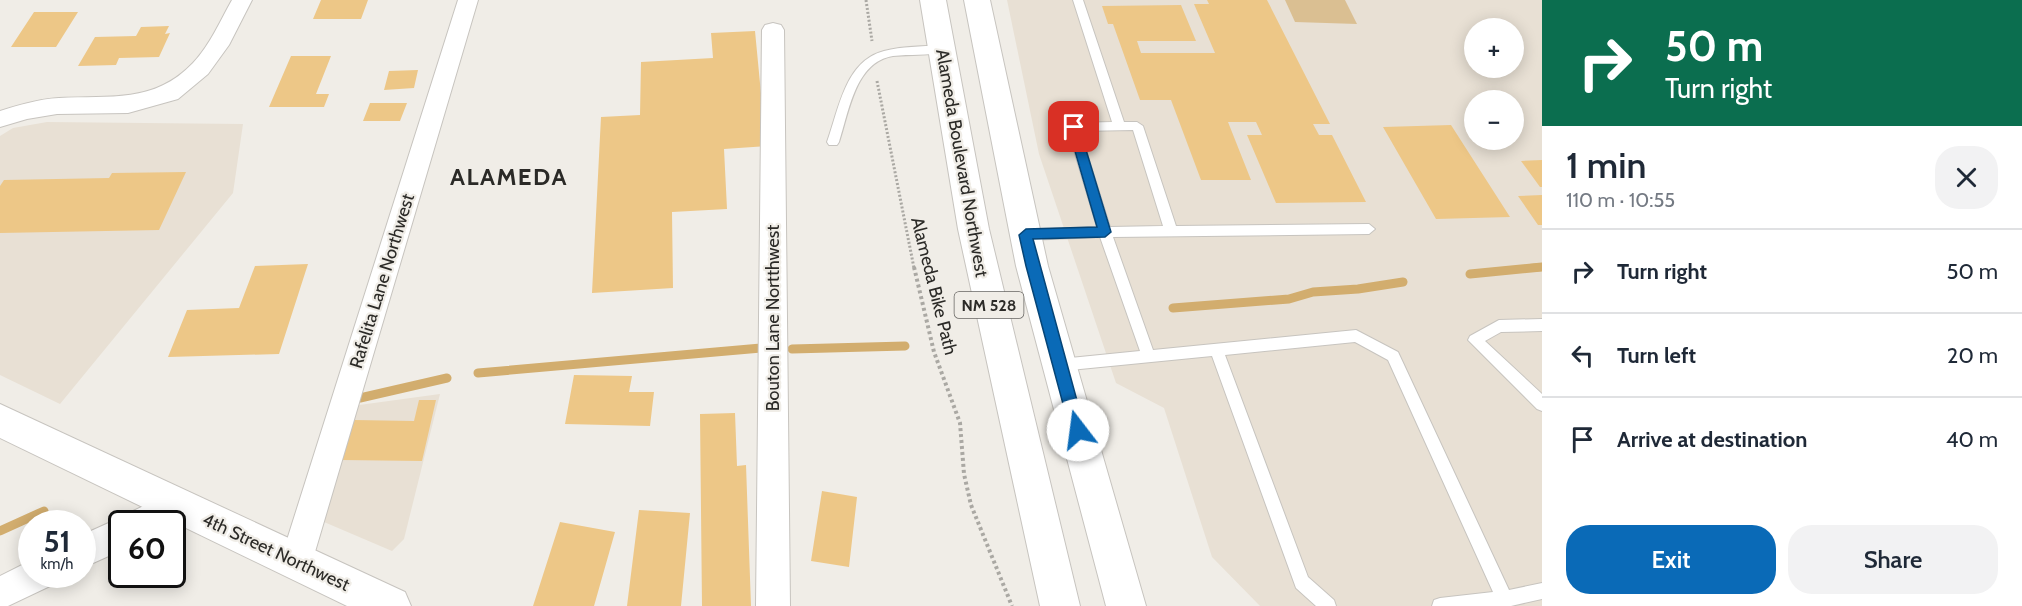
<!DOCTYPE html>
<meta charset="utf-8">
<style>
:root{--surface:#fff;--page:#f2f2f3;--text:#1f2937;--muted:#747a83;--line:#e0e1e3;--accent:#0a6ab7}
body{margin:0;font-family:Cabin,sans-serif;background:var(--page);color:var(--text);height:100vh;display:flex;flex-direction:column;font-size:22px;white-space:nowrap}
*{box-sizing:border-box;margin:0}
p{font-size:20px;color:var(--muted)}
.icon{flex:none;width:33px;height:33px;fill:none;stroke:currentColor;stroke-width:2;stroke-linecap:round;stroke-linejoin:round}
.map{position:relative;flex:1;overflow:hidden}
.panel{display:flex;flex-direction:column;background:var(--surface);width:480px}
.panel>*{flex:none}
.top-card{background:#0b6e4f;color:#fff;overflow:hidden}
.buttons{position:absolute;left:1464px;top:18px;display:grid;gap:12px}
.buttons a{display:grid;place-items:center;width:60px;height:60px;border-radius:50%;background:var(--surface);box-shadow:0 3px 15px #0003;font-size:30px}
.speed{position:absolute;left:18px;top:510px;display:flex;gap:12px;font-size:30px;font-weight:700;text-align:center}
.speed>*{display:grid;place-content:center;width:78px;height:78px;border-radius:50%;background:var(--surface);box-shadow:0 3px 15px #0003;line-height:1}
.speed small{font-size:15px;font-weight:400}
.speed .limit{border:3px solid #111;border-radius:9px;background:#fff;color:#111}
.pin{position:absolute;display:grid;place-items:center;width:51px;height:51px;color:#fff;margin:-26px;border-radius:12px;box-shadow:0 3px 9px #0006}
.me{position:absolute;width:66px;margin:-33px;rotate:345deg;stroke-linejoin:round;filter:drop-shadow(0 0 4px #0008)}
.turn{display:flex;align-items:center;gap:21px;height:126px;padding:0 24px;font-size:27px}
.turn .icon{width:78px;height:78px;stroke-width:2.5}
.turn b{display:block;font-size:42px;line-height:51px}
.round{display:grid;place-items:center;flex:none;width:63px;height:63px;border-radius:24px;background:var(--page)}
.overview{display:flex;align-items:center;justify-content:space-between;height:102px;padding:0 24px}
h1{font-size:36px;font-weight:600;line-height:45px}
.button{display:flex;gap:12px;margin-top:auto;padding:12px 24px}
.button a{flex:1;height:69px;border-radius:24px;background:var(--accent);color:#fff;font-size:24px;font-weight:600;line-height:69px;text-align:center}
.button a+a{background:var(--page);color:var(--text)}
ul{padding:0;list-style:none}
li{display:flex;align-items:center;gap:18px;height:84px;padding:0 24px;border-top:2px solid var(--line)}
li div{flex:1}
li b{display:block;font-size:22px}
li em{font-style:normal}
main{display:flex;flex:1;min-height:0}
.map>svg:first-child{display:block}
</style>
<main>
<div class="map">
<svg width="1542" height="606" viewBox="0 0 1542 606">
<rect width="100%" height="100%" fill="#f0ede7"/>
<!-- built -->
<path fill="#e8e0d4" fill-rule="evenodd" d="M1007,0H1542V606H1260L1212,557L1164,408L1116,383L1039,154ZM1474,28H1514V68H1474ZM1474,100H1514V140H1474Z
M47,122L243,124L233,193L60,404L0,375V136L13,128Z
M440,394L404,539L392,551L317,519L352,406Z"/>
<!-- green -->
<path fill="#dabf92" d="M1285,0H1345L1357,24L1295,22Z"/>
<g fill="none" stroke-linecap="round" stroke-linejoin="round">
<!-- stream-far1 -->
<path stroke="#d2ad6e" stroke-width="8" d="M1530,268L1542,267"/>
<!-- stream -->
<path stroke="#d2ad6e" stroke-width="9" d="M1470,274L1542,267
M1173,308L1289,299L1313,292L1358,289L1403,282
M792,349L905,346
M478,373L761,348
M360,398L447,378
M0,531L44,511"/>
</g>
<!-- building -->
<path fill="#edc787" d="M321,0H368L361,19H313Z
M1207,0H1267L1330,124H1313L1319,135H1332L1366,202L1276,203L1247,135H1262L1256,122H1228L1251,180H1201L1171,100H1140L1113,24H1108L1102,6L1181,5L1196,41H1137L1141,53H1215L1194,4H1209Z
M34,12H78L56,47H11Z
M169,26L165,34L170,33L159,57L119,58L116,65L78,66L95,37L136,36L141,27Z
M755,31L766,146L724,149L727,209L672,212L673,288L592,293L601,117L640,115L641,62L713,58L711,33Z
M291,56H331L316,94H329L324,107H269Z
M418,70L414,88L384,90L389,71Z
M370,103H407L400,121H363Z
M1451,125L1510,217L1436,219L1383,127Z
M1542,160V187H1540L1521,161Z
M186,172L159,230L0,233V186L4,180L109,178L112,173Z
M1542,195V225H1538L1518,196Z
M308,264L279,354L168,357L187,310L239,308L255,266Z
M574,375L632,376L629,392H654L650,426L565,424Z
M419,400H436L422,461L342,460L354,420L414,421Z
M735,413L737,466L746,465L751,606H702L700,414Z
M822,491L857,497L849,567L811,561Z
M639,510L690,513L681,606H627Z
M560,522L615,532L594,606H533Z"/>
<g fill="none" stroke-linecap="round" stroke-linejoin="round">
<defs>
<path id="service" d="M1073,0H1083L1124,122H1137L1143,126L1176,226L1369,224L1375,229L1369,234L1113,237L1153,350L1356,330L1398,352L1509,590L1542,583V599L1511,606H1432L1434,600L1440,598L1493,592L1388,360L1355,342L1225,355L1308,577L1334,600L1336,606H1316L1296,588L1212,356L1060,371L1055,369L1053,365L1055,361L1060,359L1140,351L1100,237L1026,240L1020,235L1026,230L1097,227L1067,127L1073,123L1112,122ZM1133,130L1163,226L1110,227L1080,131Z
M940,45L945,49L944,52C927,56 910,54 893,56C855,62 849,112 839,142L837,145H829L827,142C839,109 845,61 884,51C902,46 921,47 940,45Z
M1542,319V331L1501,332L1485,341L1542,394V411L1537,409L1468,340L1470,336L1499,320Z"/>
<path id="minor" d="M232,0H252L229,45L208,74L178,99L128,113L57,114L27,119L0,127V111C19,105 39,99 59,98C110,95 154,104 193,63C210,45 220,21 232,0Z
M458,0H478L312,562L307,573L296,578L285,573L280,562Z
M773,23L781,25L784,30L790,606H756L762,30L765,25Z
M177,490L188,494L193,505C181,532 146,524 122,524V550L82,568V535L122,517L126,519L129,513Z
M32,560V574H54L50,586L8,606H0V576Z"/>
<path id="secondary" d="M0,404L405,592L411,606H347L0,438Z"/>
<path id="primary" d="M920,0H946L989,229L1080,606H1040L958,229Z
M964,0H990L1048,266L1146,606H1106L1016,266Z"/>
</defs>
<!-- service casing -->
<use href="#service" stroke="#c7c4bf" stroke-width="2"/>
<!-- minor casing -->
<use href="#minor" stroke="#c7c4bf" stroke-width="2"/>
<!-- secondary casing -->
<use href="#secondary" stroke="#c7c4bf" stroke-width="2"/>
<!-- primary casing -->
<use href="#primary" stroke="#c7c4bf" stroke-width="2"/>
<!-- path-far1 -->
<path stroke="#aaa8a3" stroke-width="3" stroke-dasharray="2 2" stroke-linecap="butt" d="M866,0L872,41
M877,81L914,268"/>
<!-- path -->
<path stroke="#aaa8a3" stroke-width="4" stroke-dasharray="3 3" stroke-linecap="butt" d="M914,267L934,352L960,423L964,474L971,505L1012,606"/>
<!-- service -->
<use href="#service" fill="#fff" fill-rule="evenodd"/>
<!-- minor -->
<use href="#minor" fill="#fff" fill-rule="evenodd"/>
<!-- secondary -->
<use href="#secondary" fill="#fff" fill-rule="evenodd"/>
<!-- primary -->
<use href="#primary" fill="#fff" fill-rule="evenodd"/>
</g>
<!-- route -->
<path fill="#0a6ab7" stroke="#064577" stroke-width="1.5" d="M1074,123L1079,127L1111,232L1105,237L1033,239L1085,430L1083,435L1078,437L1073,435L1070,430L1026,266L1019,235L1026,229L1097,227L1068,127Z"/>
<g text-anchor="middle" stroke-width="4.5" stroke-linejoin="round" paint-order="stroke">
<!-- shield labels -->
<rect fill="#f0ede7" stroke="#666461" stroke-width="1.5" x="954.5" y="292" width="69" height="26" rx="4.5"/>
<g font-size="16" font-weight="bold" fill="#2b2a27">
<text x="989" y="311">NM 528</text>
</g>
<!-- street labels -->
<g font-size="18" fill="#2b2a27" stroke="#f0ede7">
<text transform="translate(962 163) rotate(80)" y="6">Alameda Boulevard Northwest</text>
<text transform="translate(382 281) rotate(-73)" y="6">Rafelita Lane Northwest</text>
<text transform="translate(934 286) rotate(76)" y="6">Alameda Bike Path</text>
<text transform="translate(773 318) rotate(-90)" y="6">Bouton Lane Nortthwest</text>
<text transform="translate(276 552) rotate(25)" y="6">4th Street Northwest</text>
</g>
<!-- district labels -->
<g font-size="24" font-weight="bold" letter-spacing="1.5" fill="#2b2a27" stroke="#f0ede7">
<text x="509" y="185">ALAMEDA</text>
</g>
</g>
</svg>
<div class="buttons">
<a>+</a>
<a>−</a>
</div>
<div class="speed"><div>51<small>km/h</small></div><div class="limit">60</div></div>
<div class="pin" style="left:1074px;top:127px;background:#d93025"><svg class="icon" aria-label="arrive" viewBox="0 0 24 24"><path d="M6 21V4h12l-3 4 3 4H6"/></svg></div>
<svg class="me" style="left:1078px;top:430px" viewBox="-20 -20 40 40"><circle r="19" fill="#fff"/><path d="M0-13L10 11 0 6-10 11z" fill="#0a6ab7"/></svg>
</div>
<section class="panel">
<div class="top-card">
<div class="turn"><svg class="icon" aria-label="right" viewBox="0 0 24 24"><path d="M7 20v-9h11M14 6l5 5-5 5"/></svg><div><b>50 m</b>Turn right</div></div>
</div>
<div class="overview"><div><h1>1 min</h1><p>110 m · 10:55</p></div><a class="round"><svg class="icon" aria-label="close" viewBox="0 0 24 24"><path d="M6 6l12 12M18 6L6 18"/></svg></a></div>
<ul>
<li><svg class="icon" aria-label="right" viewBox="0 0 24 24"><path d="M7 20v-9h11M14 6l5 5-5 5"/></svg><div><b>Turn right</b></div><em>50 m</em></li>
<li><svg class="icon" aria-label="left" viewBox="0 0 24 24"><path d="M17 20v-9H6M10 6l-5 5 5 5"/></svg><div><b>Turn left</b></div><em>20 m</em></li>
<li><svg class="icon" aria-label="arrive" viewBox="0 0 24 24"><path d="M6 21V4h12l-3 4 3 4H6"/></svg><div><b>Arrive at destination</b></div><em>40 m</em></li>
</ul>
<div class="button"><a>Exit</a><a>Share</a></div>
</section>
</main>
